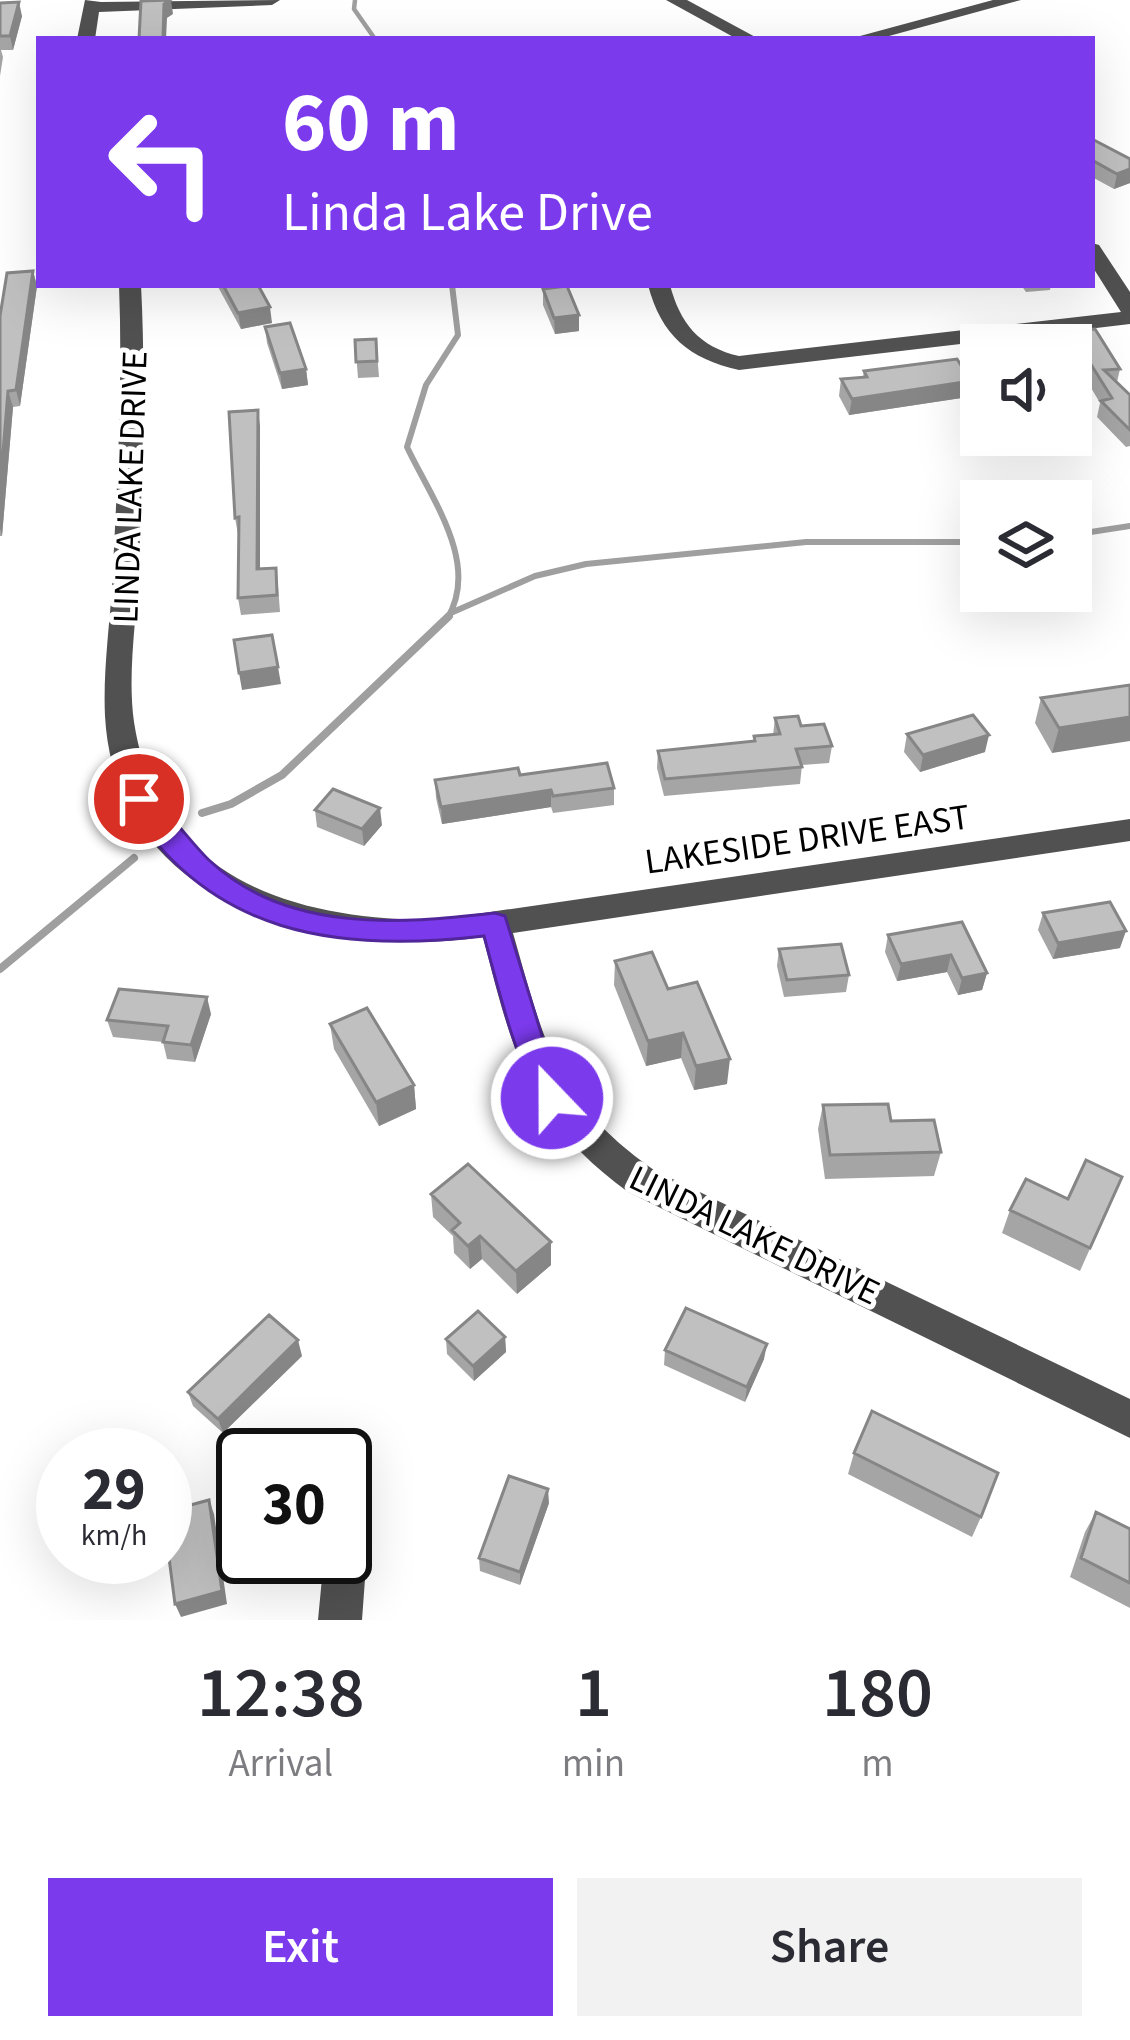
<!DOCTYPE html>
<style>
:root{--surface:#fff;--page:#f2f2f3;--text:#2b2b33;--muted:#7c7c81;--accent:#7c3aed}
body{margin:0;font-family:"Source Sans 3",sans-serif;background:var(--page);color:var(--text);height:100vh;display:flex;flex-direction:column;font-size:45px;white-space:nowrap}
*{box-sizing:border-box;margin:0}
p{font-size:39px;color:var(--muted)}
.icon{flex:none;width:66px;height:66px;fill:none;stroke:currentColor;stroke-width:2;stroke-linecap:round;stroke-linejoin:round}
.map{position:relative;height:1620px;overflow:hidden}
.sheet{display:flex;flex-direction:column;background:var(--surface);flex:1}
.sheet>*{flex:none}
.hud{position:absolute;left:36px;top:36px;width:1059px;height:252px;border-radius:0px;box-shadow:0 12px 48px #0002;background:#7c3aed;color:#fff;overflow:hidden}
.controls{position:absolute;left:960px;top:324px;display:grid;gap:24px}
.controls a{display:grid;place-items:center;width:132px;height:132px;border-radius:0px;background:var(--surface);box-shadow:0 12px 48px #0002;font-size:60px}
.speed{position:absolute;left:36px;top:1428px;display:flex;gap:24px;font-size:60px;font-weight:700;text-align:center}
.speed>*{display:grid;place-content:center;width:156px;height:156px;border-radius:50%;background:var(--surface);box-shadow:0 12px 48px #0002;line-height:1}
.speed small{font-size:30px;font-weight:400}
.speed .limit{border:6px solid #111;border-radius:18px;background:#fff;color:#111}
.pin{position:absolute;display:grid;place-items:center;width:102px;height:102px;color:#fff;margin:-51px;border:6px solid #fff;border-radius:50%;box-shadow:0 3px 12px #0007}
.me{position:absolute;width:132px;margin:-66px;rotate:338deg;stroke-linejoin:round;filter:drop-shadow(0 0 9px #0008)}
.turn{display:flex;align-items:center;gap:42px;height:252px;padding:0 48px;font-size:54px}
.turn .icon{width:156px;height:156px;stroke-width:2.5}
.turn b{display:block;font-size:84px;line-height:102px}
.eta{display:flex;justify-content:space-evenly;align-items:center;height:204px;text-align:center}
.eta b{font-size:72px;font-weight:600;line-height:84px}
.cta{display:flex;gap:24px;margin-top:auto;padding:24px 48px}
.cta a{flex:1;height:138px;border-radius:0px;background:var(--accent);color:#fff;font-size:48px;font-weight:600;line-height:138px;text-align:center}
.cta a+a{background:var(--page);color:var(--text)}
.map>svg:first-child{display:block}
</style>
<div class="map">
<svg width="1130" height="1620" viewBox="0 0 1130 1620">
<rect width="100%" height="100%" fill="#fff"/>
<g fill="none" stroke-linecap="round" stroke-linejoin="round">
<!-- stream-far2 -->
<path stroke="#9f9f9f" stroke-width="4.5" d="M355,0L354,9L375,39"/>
<!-- stream-far1 -->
<path stroke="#9f9f9f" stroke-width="6" d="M1071,535L1130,526
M453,612L535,576L586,564L806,542H981
M447,619C481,564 431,498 407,447L426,385L458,335L452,285"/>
<!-- stream -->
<path stroke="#9f9f9f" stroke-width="8" d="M202,813L231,804L282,775L449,616
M0,969L134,858"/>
<!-- minor -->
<path fill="#515151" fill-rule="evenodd" d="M85,0L101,2L280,0L272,5L99,12L95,39H77Z
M666,0H687L759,39H737Z
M993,0H1021L878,39H849Z
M1092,243L1099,245L1130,292V324L739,370C689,359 661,335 648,285H670C680,323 699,347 739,356L1121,312L1092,266Z
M119,285H141C146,379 142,473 139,567C137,616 127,673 134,722C158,880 295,920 435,920L1130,819V841L513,933C545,1044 554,1099 654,1170L1130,1399V1438L628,1192C527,1118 513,1053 483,937C326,960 115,907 105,716C103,674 109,629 112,588C117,486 123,386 119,285Z
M350,1476L365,1482L371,1497L362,1620H318L324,1557H345V1478Z"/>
</g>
<!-- wall -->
<path fill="#a5a5a5" d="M0,3L22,16L13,50H1L3,57L0,76Z
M1092,139L1130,159V183L1114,189L1092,177Z
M33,271L37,286L20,406L13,407L2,536H0V316Z
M217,285H258L272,323L241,329Z
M576,285H605V287H576Z
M1021,285H1051L1050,290L1026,292Z
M543,289L579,315V331L555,334L543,305Z
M265,327L306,369L308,385L282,389L267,343Z
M1070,331L1120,369L1117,382L1130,395V446L1126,447L1097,417L1100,403L1071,354V345H1067Z
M376,339L379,377L358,378L355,340Z
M864,371L971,381L968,397L849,415L839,396L841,379L863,377Z
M260,426V569L278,585L280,612L241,615L238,598V534L235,518Z
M1130,685L1052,753L1035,723L1041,698Z
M775,718L801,726L832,746L829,763L802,765L800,784L664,796L657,768L658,751L754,741V736L773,735Z
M907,734L985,752L920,772L904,752Z
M520,775L614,788V805L553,813L551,807L442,824L436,798L435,780Z
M315,810L382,825L364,846L317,827Z
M1043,913L1120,948L1053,959L1038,930Z
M962,922L987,973L982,990L958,995L947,972L897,981L885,952L888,935Z
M779,949L849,975L846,992L784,997L777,966Z
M615,961L668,989L727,1084L694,1090L681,1058L646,1066L614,985Z
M211,1014L195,1062L167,1059L163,1042L113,1037L107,1020Z
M330,1024L414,1085L416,1109L379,1126L334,1049Z
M823,1105L891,1121L941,1152L934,1176L825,1179L818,1129Z
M1122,1177L1080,1271L1002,1233L1010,1210L1068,1199Z
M431,1194L551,1242V1265L517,1294L482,1259L470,1269L454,1253L453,1236L433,1217Z
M505,1337L506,1352L474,1381L447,1354L446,1339Z
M665,1350L764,1359L745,1402L664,1365Z
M302,1356L223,1433L193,1406L188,1392Z
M854,1453L981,1517L972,1537L848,1474Z
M549,1503L520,1585L480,1571L479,1558Z
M1096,1512L1130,1529V1608L1070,1577L1085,1532Z"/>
<!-- shaded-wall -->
<path fill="#868686" d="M171,0L173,14L167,18L166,39H163L164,4Z
M19,2L22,16L13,50L10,36Z
M1130,169V183L1114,189L1117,174Z
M33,271L37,286L20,406L16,390Z
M270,307L272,323L241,329L238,313Z
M579,315V331L555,334L554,318Z
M306,369L308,385L282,389L280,373Z
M971,381L968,397L849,415L852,399Z
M8,391L13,407L2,536L0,528V489Z
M258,410L260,426V586L257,569Z
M278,667L281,684L242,690L239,673Z
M1130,717V741L1052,753L1059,728Z
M989,735L985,752L920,772L923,755Z
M551,790V807L442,824L441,807Z
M380,808L382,825L364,846L362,829Z
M1126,931L1120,948L1053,959L1058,943Z
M951,955L947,972L897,981L901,964Z
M987,973L982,990L958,995L962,978Z
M207,997L211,1014L195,1062L191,1045Z
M683,1033L681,1058L646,1066L648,1041Z
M730,1059L727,1084L694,1090L696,1066Z
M414,1085L416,1109L379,1126L376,1102Z
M480,1236L482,1259L470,1269L468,1246Z
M551,1242V1265L517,1294L516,1271Z
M505,1337L506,1352L474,1381L473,1366Z
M298,1340L302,1356L223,1433L218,1419Z
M767,1344L764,1359L745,1402L747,1387Z
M548,1489L549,1503L520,1585V1572Z
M209,1500L214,1514L227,1604L181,1617L175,1604Z"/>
<!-- building -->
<path fill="#c0c0c0" stroke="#868686" stroke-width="3" d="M170,0L164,4L163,39H139L141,1Z
M19,2L10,36H0V3Z
M1092,139L1130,159V169L1117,174L1092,160Z
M33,271L16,390L8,391L0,489V316L7,273Z
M223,285H258L270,307L238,313Z
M567,286L579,315L554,318L543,289Z
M290,323L306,369L280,373L265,327Z
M1095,329L1120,369L1104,370L1130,395V430L1101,401L1112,398L1070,331Z
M376,339L377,361L356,362L355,340Z
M957,359L971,381L852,399L841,379L867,377L864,371Z
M258,410L257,569L276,568L277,595L238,598L239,517L235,518L229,412Z
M272,635L278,667L239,673L234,640Z
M1130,685V717L1059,728L1041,698Z
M973,715L989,735L923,755L907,734Z
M798,716L801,726L824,724L832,746L796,749L802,767L665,779L658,751L755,741L754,736L780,734L775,718Z
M607,763L614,788L553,796L551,790L441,807L435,780L518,768L520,775Z
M333,789L380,808L362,829L315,810Z
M1110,902L1126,931L1058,943L1043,913Z
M962,922L987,973L962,978L951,955L901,964L888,935Z
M841,944L849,975L787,980L779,949Z
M652,952L668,989L697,982L730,1059L696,1066L683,1033L648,1041L615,961Z
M119,989L207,997L191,1045L163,1042L168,1026L107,1020Z
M367,1008L414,1085L376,1102L330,1024Z
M888,1104L891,1121L934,1120L941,1152L830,1155L823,1105Z
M1086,1160L1122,1177L1090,1248L1010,1210L1026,1179L1068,1199Z
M468,1164L551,1242L516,1271L480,1236L468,1246L452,1230L460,1223L431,1194Z
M686,1308L767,1344L747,1387L665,1350Z
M478,1311L505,1337L473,1366L446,1339Z
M269,1315L298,1340L218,1419L188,1392Z
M872,1411L998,1473L981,1517L854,1453Z
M509,1476L548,1489L520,1572L479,1558Z
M209,1500L222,1591L175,1604L165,1527V1512Z
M1096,1512L1130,1529V1583L1081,1558Z"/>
<!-- route -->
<path fill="#7c3aed" stroke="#51269a" stroke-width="3" d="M139,789C156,794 193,846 210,861C287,933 399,924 495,913L505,916L550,1062L568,1098L563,1108L552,1112L541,1108C514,1053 500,995 484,936C338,953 207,936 125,799Z"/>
<g text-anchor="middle" stroke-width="10" stroke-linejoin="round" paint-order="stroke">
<!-- street labels -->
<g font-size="36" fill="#000" stroke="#fff">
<text transform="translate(129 487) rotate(-88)" y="13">LINDA LAKE DRIVE</text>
<text transform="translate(807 838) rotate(-8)" y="13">LAKESIDE DRIVE EAST</text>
<text transform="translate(755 1234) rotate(26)" y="13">LINDA LAKE DRIVE</text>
</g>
</g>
</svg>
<div class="controls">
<a><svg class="icon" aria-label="sound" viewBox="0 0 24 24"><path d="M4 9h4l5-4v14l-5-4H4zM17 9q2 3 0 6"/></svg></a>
<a><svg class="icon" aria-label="layers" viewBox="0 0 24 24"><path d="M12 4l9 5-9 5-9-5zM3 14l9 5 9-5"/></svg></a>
</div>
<div class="speed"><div>29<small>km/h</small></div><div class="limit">30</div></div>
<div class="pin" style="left:139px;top:799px;background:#d93025"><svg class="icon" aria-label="arrive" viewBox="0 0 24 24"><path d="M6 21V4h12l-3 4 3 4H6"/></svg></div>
<svg class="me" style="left:552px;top:1098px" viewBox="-20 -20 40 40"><circle r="17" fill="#7c3aed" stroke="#fff" stroke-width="3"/><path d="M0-11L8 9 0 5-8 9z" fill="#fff"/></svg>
<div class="hud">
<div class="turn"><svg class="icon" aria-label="left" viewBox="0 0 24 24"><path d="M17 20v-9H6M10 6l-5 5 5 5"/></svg><div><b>60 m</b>Linda Lake Drive</div></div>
</div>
</div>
<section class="sheet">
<div class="eta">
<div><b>12:38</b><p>Arrival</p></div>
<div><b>1</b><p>min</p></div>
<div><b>180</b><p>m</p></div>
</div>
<div class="cta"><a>Exit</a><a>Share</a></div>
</section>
